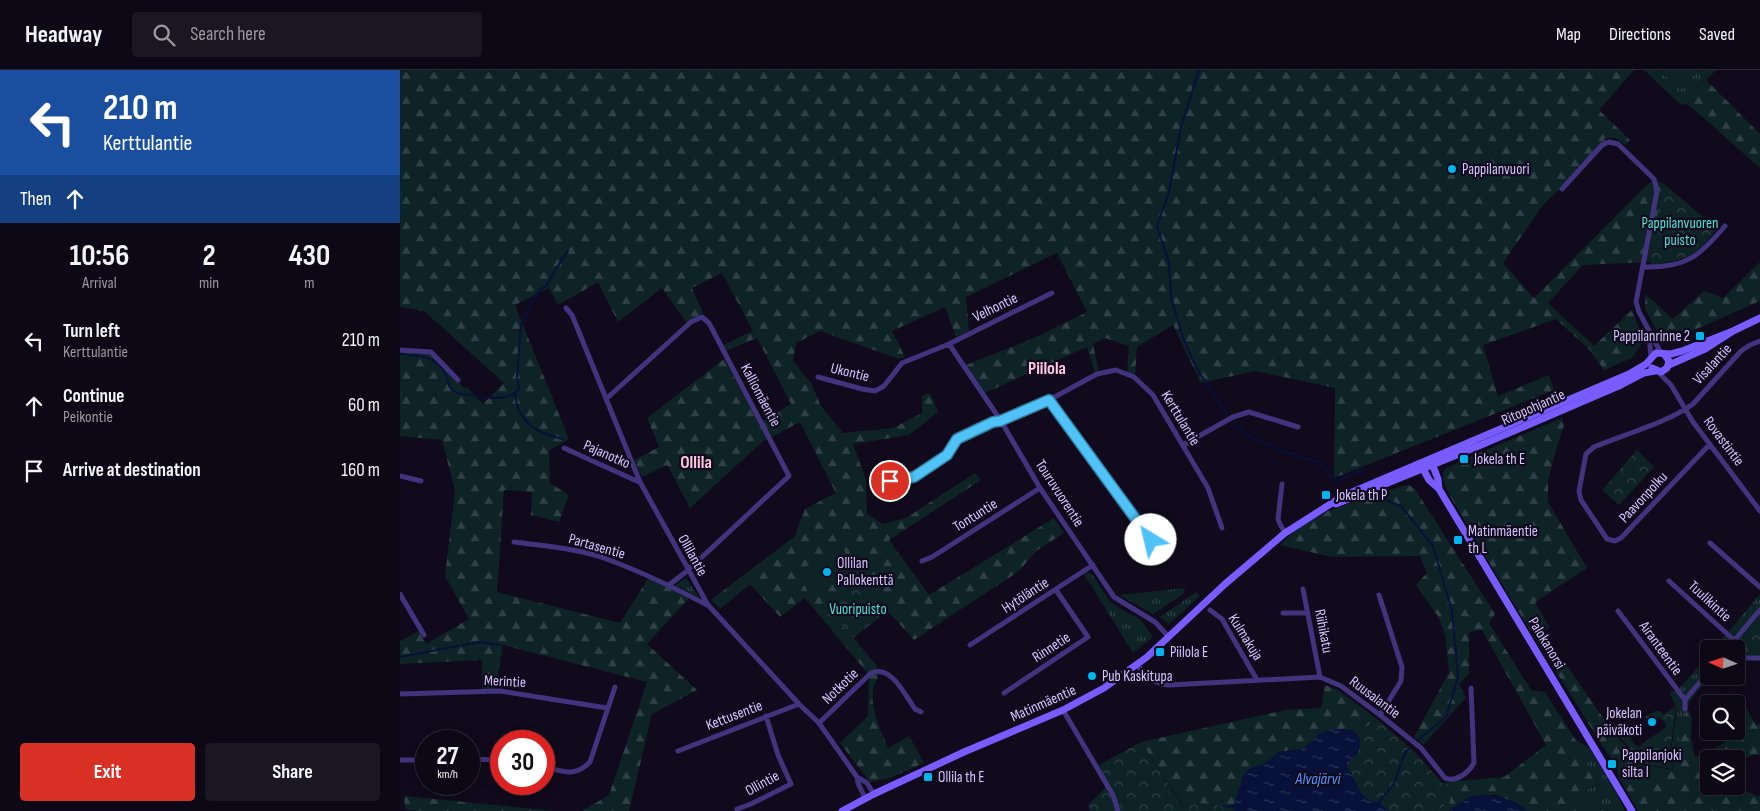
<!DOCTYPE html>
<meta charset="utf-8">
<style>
:root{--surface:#0c0815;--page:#1a1622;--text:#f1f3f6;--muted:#9a9aa0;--line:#2c2934;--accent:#d93025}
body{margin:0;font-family:"Sofia Sans Condensed",sans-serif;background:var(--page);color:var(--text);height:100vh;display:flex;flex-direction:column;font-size:19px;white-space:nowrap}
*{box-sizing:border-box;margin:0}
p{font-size:16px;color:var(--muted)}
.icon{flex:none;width:28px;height:28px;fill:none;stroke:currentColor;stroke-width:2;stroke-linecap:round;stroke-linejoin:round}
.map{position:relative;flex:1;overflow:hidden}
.details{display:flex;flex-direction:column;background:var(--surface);width:400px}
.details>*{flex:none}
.banner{background:#1a4fa0;color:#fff;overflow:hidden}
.needle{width:32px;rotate:273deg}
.controls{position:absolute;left:1300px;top:570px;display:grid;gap:10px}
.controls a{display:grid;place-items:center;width:45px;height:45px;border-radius:5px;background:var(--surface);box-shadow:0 2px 12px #0003,0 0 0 1px var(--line);font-size:25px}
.speed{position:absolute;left:15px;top:660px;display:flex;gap:10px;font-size:25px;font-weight:700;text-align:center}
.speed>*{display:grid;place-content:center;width:65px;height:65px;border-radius:50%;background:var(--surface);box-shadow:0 2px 12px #0003,0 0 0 1px var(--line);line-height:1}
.speed small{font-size:12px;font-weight:400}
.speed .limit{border:8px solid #d22;background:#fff;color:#111}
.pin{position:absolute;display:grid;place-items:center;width:42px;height:42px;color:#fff;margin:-21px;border:2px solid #fff;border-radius:50%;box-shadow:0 1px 5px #0007}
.me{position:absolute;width:55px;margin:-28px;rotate:324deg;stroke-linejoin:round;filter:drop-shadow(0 0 4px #0008)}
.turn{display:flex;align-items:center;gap:18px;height:105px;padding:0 20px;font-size:22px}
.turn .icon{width:65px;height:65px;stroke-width:2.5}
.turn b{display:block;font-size:35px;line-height:42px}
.then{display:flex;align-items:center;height:48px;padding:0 20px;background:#0003;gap:10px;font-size:19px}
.eta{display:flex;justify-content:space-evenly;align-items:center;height:85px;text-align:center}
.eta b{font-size:30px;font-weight:700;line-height:35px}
.cta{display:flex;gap:10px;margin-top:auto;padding:10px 20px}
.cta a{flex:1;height:58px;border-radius:5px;background:var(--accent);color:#fff;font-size:20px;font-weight:700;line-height:58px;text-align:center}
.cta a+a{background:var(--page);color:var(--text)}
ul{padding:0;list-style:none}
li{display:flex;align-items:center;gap:15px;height:65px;padding:0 20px}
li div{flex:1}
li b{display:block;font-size:19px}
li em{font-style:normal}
header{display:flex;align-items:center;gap:30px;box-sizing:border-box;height:70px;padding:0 25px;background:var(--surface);border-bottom:1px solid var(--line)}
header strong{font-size:24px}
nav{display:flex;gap:28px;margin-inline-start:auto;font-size:18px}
.search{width:350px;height:45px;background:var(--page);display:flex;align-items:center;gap:12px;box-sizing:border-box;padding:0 18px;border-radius:5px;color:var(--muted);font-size:19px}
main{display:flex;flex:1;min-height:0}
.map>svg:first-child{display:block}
</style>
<header>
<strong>Headway</strong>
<div class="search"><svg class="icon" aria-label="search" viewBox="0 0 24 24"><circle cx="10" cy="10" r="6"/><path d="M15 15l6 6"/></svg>Search here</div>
<nav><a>Map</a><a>Directions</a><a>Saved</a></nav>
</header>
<main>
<section class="details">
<div class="banner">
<div class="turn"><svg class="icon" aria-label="left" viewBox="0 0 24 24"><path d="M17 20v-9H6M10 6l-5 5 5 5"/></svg><div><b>210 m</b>Kerttulantie</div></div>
<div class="then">Then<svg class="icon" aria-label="ahead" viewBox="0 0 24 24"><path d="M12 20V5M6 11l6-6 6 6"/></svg></div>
</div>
<div class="eta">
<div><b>10:56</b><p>Arrival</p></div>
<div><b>2</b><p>min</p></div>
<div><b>430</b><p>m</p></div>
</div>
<ul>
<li><svg class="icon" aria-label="left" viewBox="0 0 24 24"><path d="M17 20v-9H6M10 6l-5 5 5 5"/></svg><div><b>Turn left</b><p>Kerttulantie</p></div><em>210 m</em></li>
<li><svg class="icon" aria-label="ahead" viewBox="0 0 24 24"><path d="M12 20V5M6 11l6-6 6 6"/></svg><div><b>Continue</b><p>Peikontie</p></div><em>60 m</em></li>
<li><svg class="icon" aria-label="arrive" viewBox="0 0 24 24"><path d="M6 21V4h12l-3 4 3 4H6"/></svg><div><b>Arrive at destination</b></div><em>160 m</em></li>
</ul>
<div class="cta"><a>Exit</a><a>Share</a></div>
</section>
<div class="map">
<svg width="1360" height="741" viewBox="0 0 1360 741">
<defs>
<pattern id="grass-tufts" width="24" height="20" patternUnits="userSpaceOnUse" patternTransform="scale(1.25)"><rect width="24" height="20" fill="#0d2326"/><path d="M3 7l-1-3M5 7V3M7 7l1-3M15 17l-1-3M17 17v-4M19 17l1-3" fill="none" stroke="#2f4147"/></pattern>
<pattern id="forest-firs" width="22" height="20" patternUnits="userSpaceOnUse" patternTransform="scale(1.25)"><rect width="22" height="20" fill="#0d2326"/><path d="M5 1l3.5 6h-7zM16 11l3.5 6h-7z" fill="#2f4147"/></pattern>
<pattern id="park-crowns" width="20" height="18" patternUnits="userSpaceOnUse" patternTransform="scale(1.25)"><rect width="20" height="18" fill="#0d2326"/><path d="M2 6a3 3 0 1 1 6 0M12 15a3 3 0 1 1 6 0" fill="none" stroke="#2f4147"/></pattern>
<pattern id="water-ripples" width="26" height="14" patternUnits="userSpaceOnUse" patternTransform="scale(1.25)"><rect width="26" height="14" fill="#071139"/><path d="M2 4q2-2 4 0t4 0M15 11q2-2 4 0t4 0" fill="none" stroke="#2a3257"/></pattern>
</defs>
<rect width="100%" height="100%" fill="#100a1c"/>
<!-- grass -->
<path fill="url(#grass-tufts)" d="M1244,0H1259L1280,19L1298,0H1304L1308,3L1290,25L1289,35L1280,34Z
M686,502L691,503L710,531L719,538L741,550L753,567L733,583L684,504Z
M286,508L299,528L275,515Z
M786,518L782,525L753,544L719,525Z
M796,522L800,526L769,554L760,547Z
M1360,524V546L1332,579H1314Z
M1309,584L1310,606L1290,631L1286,641L1280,671L1271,680L1277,641L1270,622L1279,619Z
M1175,669L1189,678L1215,720L1225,741H1208L1207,739L1181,737L1180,727L1188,719L1197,715Z
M1059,711L1052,719L1048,741H1036L1044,737L1042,713Z"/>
<!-- forest -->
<path fill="url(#forest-firs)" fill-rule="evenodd" d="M0,0H1234L1199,40L1230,70L1225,75C1218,68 1213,66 1204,69L1207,75L1143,135L1103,193L1134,228L1251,111L1263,113L1250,192L1183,195L1148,233L1194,276L1232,240L1244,270L1232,288L1204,300L1190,280L1156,249L1083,275L1098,326L1149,305L1154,320L934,408L935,318L855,301L801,313L773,255L737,277L735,305L727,303L729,276L705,268L693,274L699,302L695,303L687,277L585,323L566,295L632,269L687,242L657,183L566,227L569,261L556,267L545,237L492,261L505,287L499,289L420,261L396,273L393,291L411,313L421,336L443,363L493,358L522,343V326L530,323L538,342L509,365L453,374L466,410L467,444L483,454L506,448L575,403L581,410L489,470L529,525L654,448L664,463L636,481L619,501L514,570L488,541L463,509L428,536L476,595L478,608C464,629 480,657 488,678L509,666L524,693L490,708L470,712L440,673L468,646L469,605L405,528L380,547L350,514L320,539L311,530L395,466L405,439L436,423L400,352L362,372L290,438L267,395L242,407L234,390L259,377L247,348L324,289L359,353L391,334L357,268L326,281L323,275L353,261L322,203L292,218L303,243L287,253L262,218L218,252L198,212L158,235L149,218L115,235L169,369L149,381L150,413L169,425L159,452L131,445L132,422L104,420L97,522L220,553L249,507L291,526L247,574L297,620L252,644L229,741H182L209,725L247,612L103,575L95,620H82V590L0,594V571L19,561L26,574L69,549L45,506L55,421L42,370L0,366V282L30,283L64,318L67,317L83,334L104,313L24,241L0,237Z
M1304,0H1316L1306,10L1360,64V98L1289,35L1290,25L1308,4Z
M1360,192V231L1276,268L1259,265L1245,239V224L1273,249L1304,221L1323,228Z
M1162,348L1164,355L1155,383L1148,411V432L1187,498L1135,532L1149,557L1144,563L1213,662L1243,695L1273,700L1271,680L1280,671L1286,641H1289L1292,649L1291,668L1295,687L1325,673L1326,661H1336V640L1346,638L1356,655L1360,654V685H1354L1341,690L1343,699L1340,705L1345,722L1352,723L1356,726H1360V741H1238L1221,711L1213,690L1205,680L1112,531L1050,426L1043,410V403L1045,399L1065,389ZM1309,689H1336V716H1309Z
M1009,415L1015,419L1095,544L1089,553L1131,620L1145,622L1175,669L1197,715L1188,719L1180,727L1181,736L1207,739L1208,741H1128L1115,732L1095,725H1080L1069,727L1048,741L1052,719L1059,711L1104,707L1146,675L1082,560L1069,562V604L1059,614L1066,628L1023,675L1014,667L1049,602L1045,565L1039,548L1016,515L1027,503L1020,486L932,487L880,475L899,457L928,441L1002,416Z
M925,615L938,620L977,649L957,664L951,660L919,665L905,678L879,682L863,695L849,699L843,707L834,735L822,736L800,733L784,737L741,672L885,640L921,638Z
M4,726L154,741H17L5,739Z"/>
<!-- park -->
<path fill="url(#park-crowns)" d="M1263,113L1315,157L1316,160C1294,189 1287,188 1253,195L1250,192Z
M1237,380L1254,397L1219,435L1202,420Z
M463,509L488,541L453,568L427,537Z
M1360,546V590H1336V579H1332Z
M1274,637L1276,641L1270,680L1272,699L1243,694L1216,662L1229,653L1231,656L1235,653L1239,660L1231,666V670L1238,677L1266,657V654L1259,647L1249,653L1245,647L1255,641H1260L1263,645Z
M977,649L1015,682L1042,713L1048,715L1044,737L1036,741H989L979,733L968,730L961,723L947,695V692L960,671L957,664Z
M741,672L783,737L800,733L822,736L824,738H833L836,741H691L688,735L706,717L695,697Z"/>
<!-- garden -->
<path fill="#0d2326" d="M1259,0H1298L1280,20Z
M443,478L456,503L410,526L398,501Z"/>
<!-- water -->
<path fill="url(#water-ripples)" d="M942,659C947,659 954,660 957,664C965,674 957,688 947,692V695L961,723L968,730L979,733L989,741H836L833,738H824L822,736L834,735L843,706L849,699L863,695L879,682L905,678L919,664L929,660Z
M1080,725C1102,725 1110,730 1128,741H1050L1069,727Z"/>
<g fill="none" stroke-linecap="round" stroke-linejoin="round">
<!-- stream -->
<path stroke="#071139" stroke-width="2" d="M799,0L781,57L769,122L757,156L769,193L771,227L783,268L797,299L827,345
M0,284C16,285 37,286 45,303C49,310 46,316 55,322C58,324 60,323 63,324C79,326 106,334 119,319L117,306L121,255L131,233L141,219L147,215L155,200L168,181
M116,324C115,331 117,336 120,342C129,360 145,364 162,369
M833,352L847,365L880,380L921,393L935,412L961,400L963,404
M967,410L968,411
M976,422L979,427L1001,436L1033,476L1052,541L1058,607L1046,647L1018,670
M0,587L79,572L101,575
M979,733L994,713L1005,683L1009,679"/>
<!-- minor -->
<path stroke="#41337d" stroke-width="5" d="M1162,119L1202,75L1209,72L1218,74L1254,109L1257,121L1236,232L1239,242L1261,283
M1244,197C1286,198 1300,186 1325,156
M166,238L172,245L240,412L308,535L399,634L419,653L457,707L467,713L474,724
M1249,264L1251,287
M549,274L601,351L640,418L714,527L755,552L769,567
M0,280L31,282L58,310
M1257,301L1271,315L1293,352L1360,441
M418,307L462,319L475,321L484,316L502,293L549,274L652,223
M206,329L291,252L302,247L309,253L389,406L287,501L269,515
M649,330L762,485
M1310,374L1221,468L1215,471L1207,469L1181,430L1179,421L1186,384L1194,377C1223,365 1269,352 1293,334L1341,281L1350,275L1360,271
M783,375L833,347L849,342L898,357
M164,378L239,412
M0,406L21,411
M480,412L514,407L547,385L557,369L593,352L601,351L649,330L697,304L716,300L734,307L753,325L808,418L822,458
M882,414L878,449L880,454L885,463
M114,472C143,476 174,478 201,487C238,500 273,517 307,535
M1310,473L1360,517
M522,491L532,487L640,418
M1269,511L1334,570
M903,519L920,607
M0,524L24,565
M979,525L1002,597L1001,611L980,645
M810,540L822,549L857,610
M1218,541L1285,630
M883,543H908
M570,575L693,495
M1327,579L1360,540
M1336,588H1360
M737,595C747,607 754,614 770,615L920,607L941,616L980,645L1021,678L1045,708C1056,713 1069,702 1074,693L1071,618
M604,623L688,567L656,520
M0,624L100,621L207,638
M1285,639V630L1309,601
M663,640L707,715L713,725L718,741
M419,653L471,603C491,594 505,625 515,639L521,642
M278,681L399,634
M69,689L101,690
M0,690H26
M144,697C164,701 174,708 190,692L215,617
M457,707L458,713L465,728
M337,739L351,734L391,714L378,685L366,646"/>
<!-- secondary -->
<path stroke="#795cff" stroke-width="7" d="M1269,295L1305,279L1333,261L1360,248
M1252,298L1261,302L1267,298L1269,291L1264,284
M1031,391L1038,409L1039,419
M1020,393L1029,410L1039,419L1232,741
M936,434L1081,375L1221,315L1244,303L1255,301
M442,741L474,724L564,682L663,640L704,618L747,587L825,514L885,463L943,426L1229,304L1246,294L1256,283L1271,284L1282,281L1333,261"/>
</g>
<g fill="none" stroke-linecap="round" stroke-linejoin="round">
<defs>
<path id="route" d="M490,411L514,407L547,385L557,369L593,352L600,351L649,330L751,470"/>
</defs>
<!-- route casing -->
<use href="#route" stroke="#337fa1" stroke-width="12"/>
<!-- route -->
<use href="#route" stroke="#4fc3f7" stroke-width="9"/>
</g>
<!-- markers -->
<g fill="#00b4f0" stroke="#100a1c" stroke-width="2">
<circle cx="1052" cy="99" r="5"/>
<rect x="1295" y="261" width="10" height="10" rx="2.5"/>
<rect x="1059" y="384" width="10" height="10" rx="2.5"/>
<rect x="921" y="420" width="10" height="10" rx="2.5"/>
<rect x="1053" y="465" width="10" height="10" rx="2.5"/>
<circle cx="427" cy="502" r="5"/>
<rect x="755" y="577" width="10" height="10" rx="2.5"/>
<circle cx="692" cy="606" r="5"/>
<circle cx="1252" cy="652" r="5"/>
<rect x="1207" y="689" width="10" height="10" rx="2.5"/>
<rect x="523" y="702" width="10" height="10" rx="2.5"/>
</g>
<g text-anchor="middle" stroke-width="4.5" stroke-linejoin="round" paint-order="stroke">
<!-- poi labels -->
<g font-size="15" fill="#d4c5ff" stroke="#100a1c" text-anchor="start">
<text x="1062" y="104">Pappilanvuori</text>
<text x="1290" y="271" text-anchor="end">Pappilanrinne 2</text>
<text x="1074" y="394">Jokela th E</text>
<text x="936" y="430">Jokela th P</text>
<text x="1068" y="466">Matinmäentie<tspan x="1068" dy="17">th L</tspan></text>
<text x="437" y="498">Ollilan<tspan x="437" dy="17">Pallokenttä</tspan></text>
<text x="770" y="587">Piilola E</text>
<text x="702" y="611">Pub Kaskitupa</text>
<text x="1242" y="648" text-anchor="end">Jokelan<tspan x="1242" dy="17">päiväkoti</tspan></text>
<text x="1222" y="690">Pappilanjoki<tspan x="1222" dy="17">silta I</tspan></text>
<text x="538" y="712">Ollila th E</text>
</g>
<!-- park labels -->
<g font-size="15" fill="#4ee2d3" stroke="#100a1c">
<text x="1280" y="158">Pappilanvuoren<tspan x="1280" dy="17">puisto</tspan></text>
<text x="458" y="544">Vuoripuisto</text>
</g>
<!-- street labels -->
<g font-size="15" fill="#d4c5ff" stroke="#100a1c">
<text transform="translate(595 237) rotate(-26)" y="5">Velhontie</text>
<text transform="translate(1312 294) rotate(-47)" y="5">Visalantie</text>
<text transform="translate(450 302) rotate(14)" y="5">Ukontie</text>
<text transform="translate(361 325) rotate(62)" y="5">Kalliomäentie</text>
<text transform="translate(1133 337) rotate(-24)" y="5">Ritopohjantie</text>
<text transform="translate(781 348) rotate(59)" y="5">Kerttulantie</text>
<text transform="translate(1324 371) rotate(53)" y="5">Rovastintie</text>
<text transform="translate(207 384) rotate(24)" y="5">Pajanotko</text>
<text transform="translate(660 423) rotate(57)" y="5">Touruvuorentie</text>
<text transform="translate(1243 427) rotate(-47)" y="5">Paavonpolku</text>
<text transform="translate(575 445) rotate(-32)" y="5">Tontuntie</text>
<text transform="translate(197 476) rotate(16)" y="5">Partasentie</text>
<text transform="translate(293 485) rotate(61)" y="5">Ollilantie</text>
<text transform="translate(625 525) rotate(-33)" y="5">Hytöläntie</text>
<text transform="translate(1310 531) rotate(43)" y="5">Tuulikintie</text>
<text transform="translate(924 561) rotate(79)" y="5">Riihikatu</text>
<text transform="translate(846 567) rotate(58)" y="5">Kulmakuja</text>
<text transform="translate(1147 573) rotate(59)" y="5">Palokanorsi</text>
<text transform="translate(651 577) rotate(-33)" y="5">Rinnetie</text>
<text transform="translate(1261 578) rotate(54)" y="5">Airanteentie</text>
<text transform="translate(105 611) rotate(3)" y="5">Merintie</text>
<text transform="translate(440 616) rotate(-44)" y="5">Notkotie</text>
<text transform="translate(975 627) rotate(37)" y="5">Ruusalantie</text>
<text transform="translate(643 633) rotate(-24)" y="5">Matinmäentie</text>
<text transform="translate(334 645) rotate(-21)" y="5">Kettusentie</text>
<text transform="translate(362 713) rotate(-29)" y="5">Ollintie</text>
</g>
<!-- water labels -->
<g font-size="16" font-style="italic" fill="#5396ff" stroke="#100a1c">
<text x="918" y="714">Alvajärvi</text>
</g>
<!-- quarter labels -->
<g font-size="18" font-weight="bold" fill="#ffc7e2" stroke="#100a1c">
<text x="647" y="304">Piilola</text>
<text x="296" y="398">Ollila</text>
</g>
</g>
</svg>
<div class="controls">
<a><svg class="needle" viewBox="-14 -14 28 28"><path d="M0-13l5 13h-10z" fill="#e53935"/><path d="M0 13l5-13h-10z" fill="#9a9aa0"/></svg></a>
<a><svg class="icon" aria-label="search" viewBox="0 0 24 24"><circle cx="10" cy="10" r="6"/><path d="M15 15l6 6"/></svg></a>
<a><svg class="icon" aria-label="layers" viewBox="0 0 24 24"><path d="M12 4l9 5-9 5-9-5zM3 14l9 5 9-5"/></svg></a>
</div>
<div class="speed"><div>27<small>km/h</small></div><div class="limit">30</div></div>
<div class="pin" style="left:490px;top:411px;background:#d93025"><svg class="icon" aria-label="arrive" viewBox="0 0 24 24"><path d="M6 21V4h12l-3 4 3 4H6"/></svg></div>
<svg class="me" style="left:751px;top:470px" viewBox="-20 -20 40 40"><circle r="19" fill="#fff"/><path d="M0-13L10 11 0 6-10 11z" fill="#4fc3f7"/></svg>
</div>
</main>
